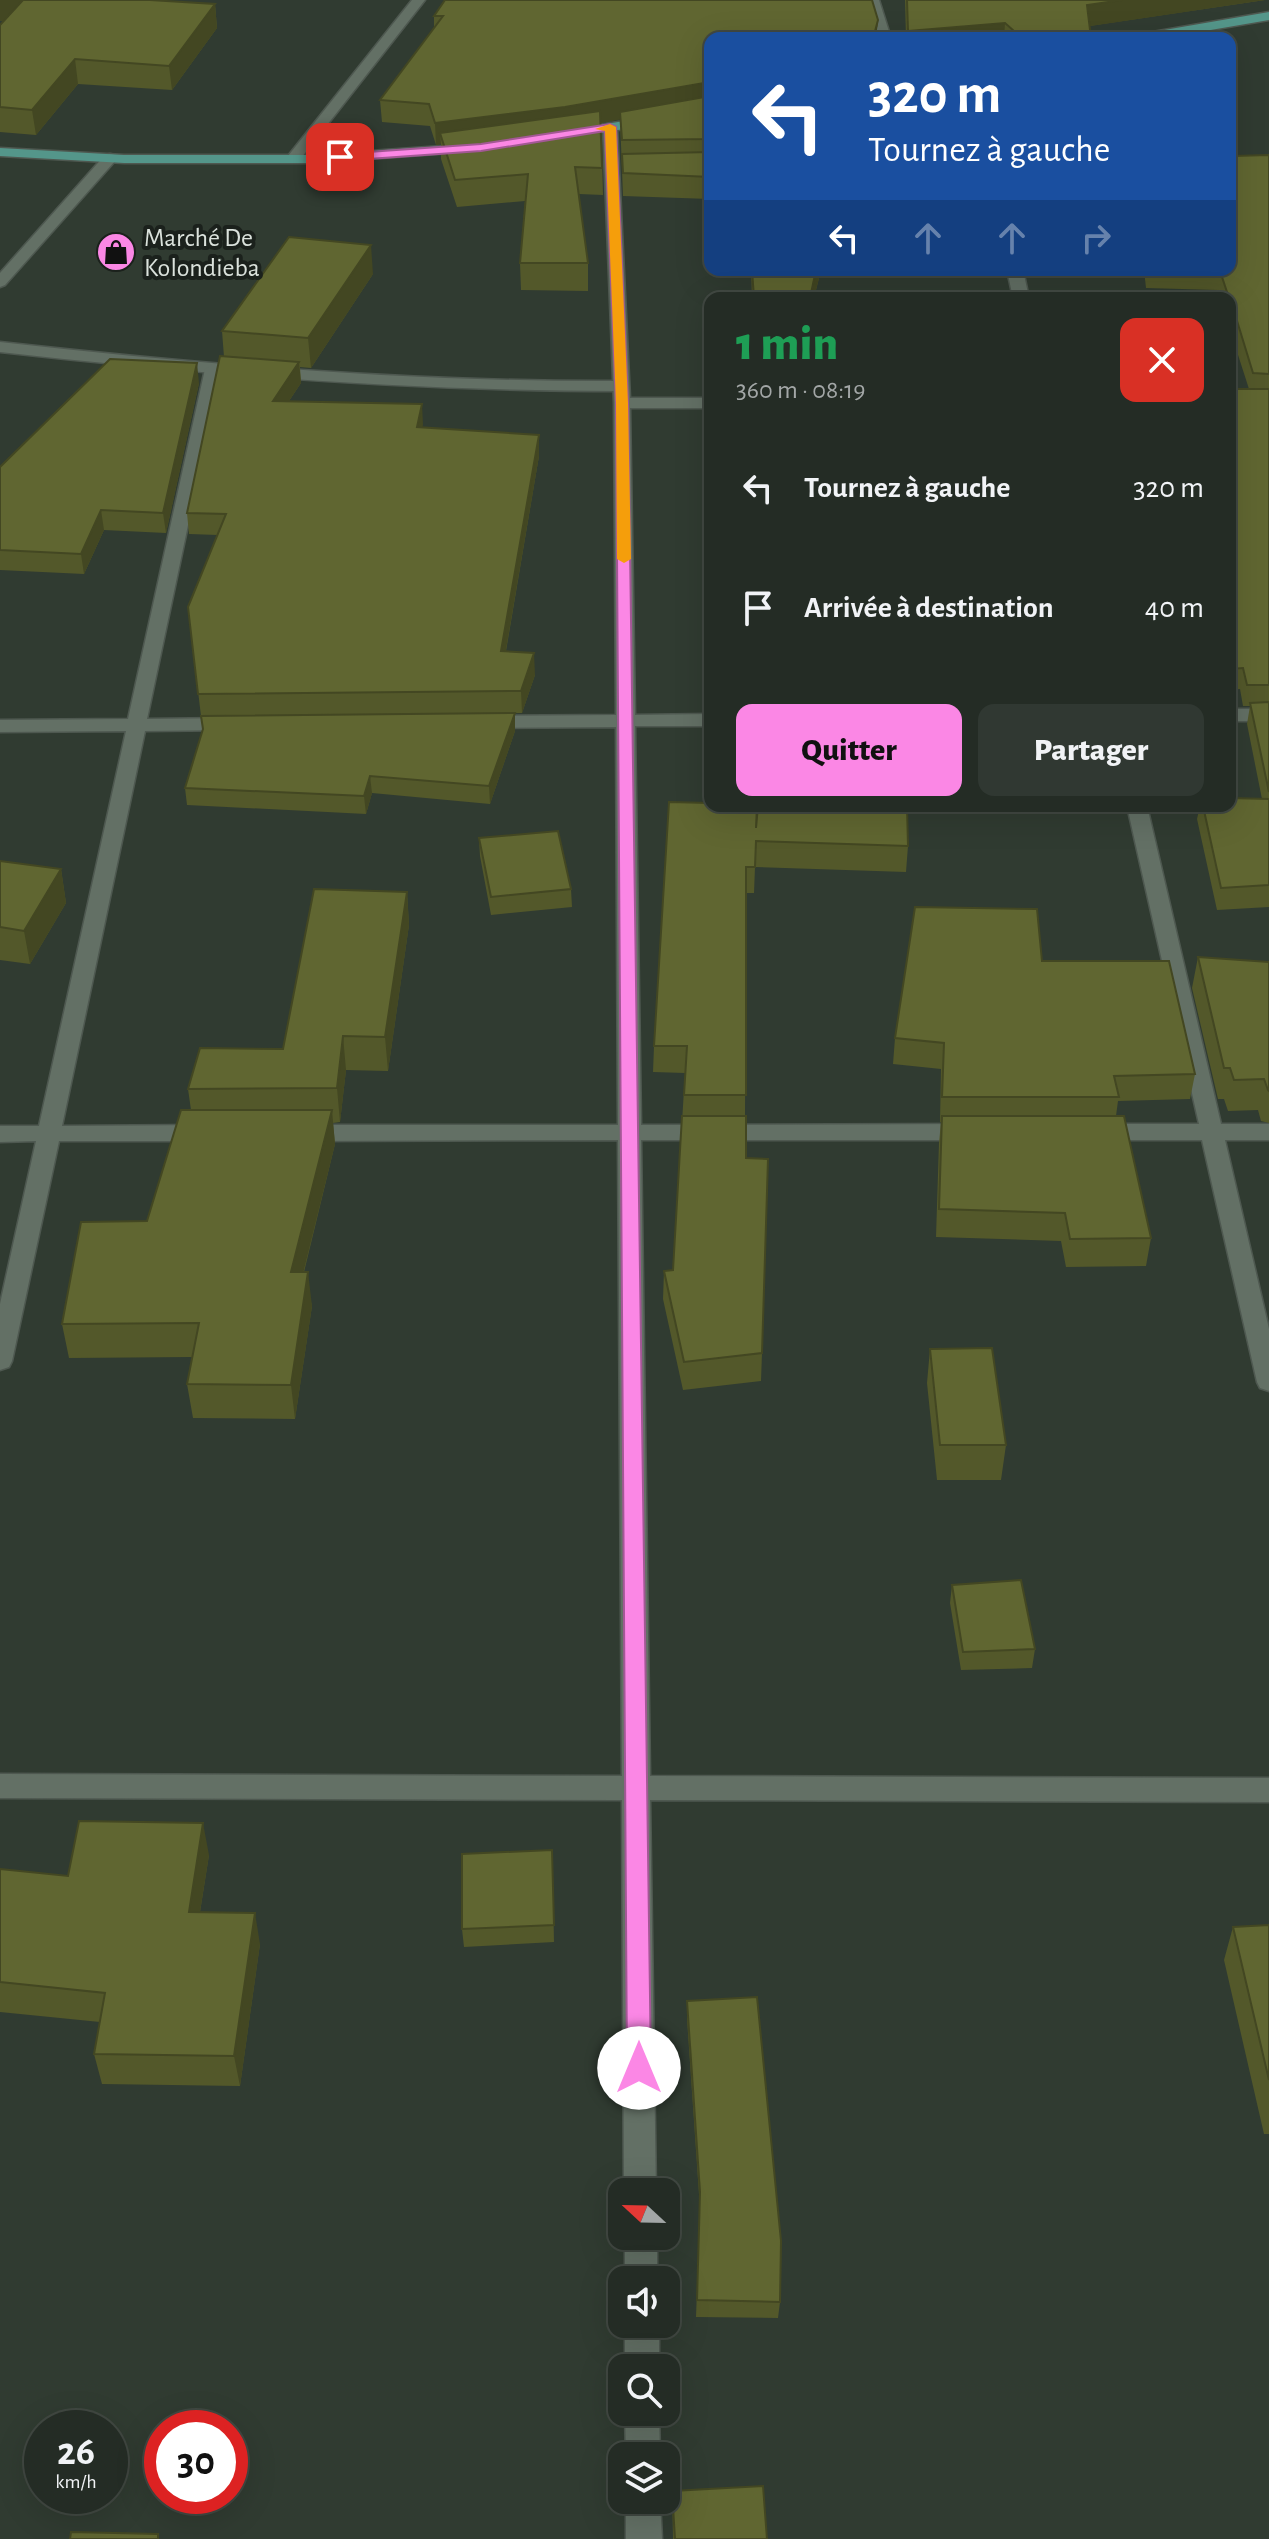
<!DOCTYPE html>
<html lang="fr">
<meta charset="utf-8">
<style>
:root{--surface:#242c25;--page:#303832;--text:#f1f3f6;--muted:#a3a7a7;--line:#414842;--accent:#fb87e5}
body{margin:0;font-family:"Alegreya Sans",sans-serif;background:var(--page);color:var(--text);height:100vh;display:flex;flex-direction:column;font-size:30px;white-space:nowrap}
*{box-sizing:border-box;margin:0}
p{font-size:26px;color:var(--muted)}
.icon{flex:none;width:44px;height:44px;fill:none;stroke:currentColor;stroke-width:2;stroke-linecap:round;stroke-linejoin:round}
.map{position:relative;flex:1;overflow:hidden}
.side{position:absolute;left:704px;top:292px;width:532px;height:520px;display:flex;flex-direction:column;background:var(--surface);border-radius:16px;box-shadow:0 8px 32px #0002,0 0 0 2px var(--line)}
.side>*{flex:none}
.guide{position:absolute;left:704px;top:32px;width:532px;height:244px;border-radius:16px;box-shadow:0 8px 32px #0002,0 0 0 2px var(--line);background:#1a4fa0;color:#fff;overflow:hidden}
.needle{width:52px;rotate:292deg}
.buttons{position:absolute;left:608px;top:2178px;display:grid;gap:16px}
.buttons a{display:grid;place-items:center;width:72px;height:72px;border-radius:16px;background:var(--surface);box-shadow:0 8px 32px #0002,0 0 0 2px var(--line);font-size:40px}
.speed{position:absolute;left:24px;top:2410px;display:flex;gap:16px;font-size:40px;font-weight:700;text-align:center}
.speed>*{display:grid;place-content:center;width:104px;height:104px;border-radius:50%;background:var(--surface);box-shadow:0 8px 32px #0002,0 0 0 2px var(--line);line-height:1}
.speed small{font-size:20px;font-weight:400}
.speed .limit{border:12px solid #d22;background:#fff;color:#111}
.pin{position:absolute;display:grid;place-items:center;width:68px;height:68px;color:#fff;margin:-34px;border-radius:16px;box-shadow:0 4px 12px #0006}
.me{position:absolute;width:88px;margin:-44px;rotate:0deg;stroke-linejoin:round;filter:drop-shadow(0 0 6px #0008)}
.turn{display:flex;align-items:center;gap:28px;height:168px;padding:0 32px;font-size:36px}
.turn .icon{width:104px;height:104px;stroke-width:2.5}
.turn b{display:block;font-size:56px;line-height:68px}
.lanes{display:flex;align-items:center;height:76px;padding:0 32px;background:#0003;justify-content:center;gap:40px;direction:ltr}
.lanes .off{opacity:.35}
.round{display:grid;place-items:center;flex:none;width:84px;height:84px;border-radius:16px;background:var(--page)}
.summary{display:flex;align-items:center;justify-content:space-between;height:136px;padding:0 32px}
h1{font-size:48px;font-weight:800;line-height:60px;color:#1e9e55}
.button{display:flex;gap:16px;margin-top:auto;padding:16px 32px}
.button a{flex:1;height:92px;border-radius:16px;background:var(--accent);color:#111;font-size:32px;font-weight:800;line-height:92px;text-align:center}
.button a+a{background:var(--page);color:var(--text)}
ul{padding:0;list-style:none}
li{display:flex;align-items:center;gap:24px;height:120px;padding:0 32px}
li div{flex:1}
li b{display:block;font-size:30px}
li em{font-style:normal}
.map>svg:first-child{display:block}
</style>
<div class="map">
<svg width="1269" height="2539" viewBox="0 0 1269 2539">
<rect width="100%" height="100%" fill="#303b31"/>
<g fill="none" stroke-linecap="round" stroke-linejoin="round">
<defs>
<path id="lane" d="M110,154L115,155V161L5,285L0,287V273L105,155Z
M0,342C206,365 412,382 620,381L628,386L620,391C412,391 206,375 0,352Z"/>
<path id="street" d="M412,0H425L298,162H288V156Z
M867,0H879L891,38H877Z
M610,123L617,127L630,398H710V408H630L635,715L710,714V726H635L641,1125L974,1124L982,1127L985,1132L982,1137L974,1140H641L650,1776L1269,1778V1802L650,1800L656,2192H624L622,1800L0,1798V1774L622,1776L618,1140L302,1141L294,1138L291,1133L294,1128L302,1125H618L616,727L482,728L472,722L482,716L616,715L614,403L603,127Z
M1007,270H1023L1029,298H1013Z
M213,364L221,369L147,719L234,718L244,724L234,730L145,731L62,1126L206,1125L214,1128L217,1133L214,1138L206,1141H59L12,1361L9,1367L0,1370V1304L36,1141L0,1142V1126H39L126,731L0,732V720L128,719L205,369Z
M1230,709H1269V721H1230Z
M1127,806H1147L1221,1124H1269V1140H1225L1269,1329V1391L1260,1388L1257,1382L1202,1140H1094L1086,1137L1083,1132L1086,1127L1094,1124H1199Z
M625,2236H657V2280H625Z
M625,2324H659V2368H625Z
M625,2412H659L660,2456H626Z
M626,2500H660L662,2539H626Z"/>
<path id="primary" d="M1269,12V20L1164,38H1134L1141,34Z
M710,107V115L569,138L562,134L569,130Z
M473,144L478,145V151L311,163H124L0,156V148L124,155H311Z"/>
</defs>
<!-- lane casing -->
<use href="#lane" stroke="#4e5850" stroke-width="3"/>
<!-- street casing -->
<use href="#street" stroke="#4e5850" stroke-width="3"/>
<!-- primary casing -->
<use href="#primary" stroke="#4e5850" stroke-width="3"/>
<!-- lane -->
<use href="#lane" fill="#637065" fill-rule="evenodd"/>
<!-- street -->
<use href="#street" fill="#637065" fill-rule="evenodd"/>
<!-- primary -->
<use href="#primary" fill="#54968a" fill-rule="evenodd"/>
</g>
<!-- wall -->
<path fill="#53582a" d="M0,0L215,4L217,28L172,90L78,84L36,135L0,132V25L4,20L0,21Z
M905,0H1265L1089,26L1091,38H906Z
M434,16L878,20L876,38H710V199L623,196L620,119L601,123L603,195L579,194L588,263V291L521,290L520,263L525,201L457,207L441,159V144L436,145L430,126L382,122L380,100L434,28Z
M1269,155V907L1217,910L1197,819L1200,806H1230L1262,799L1247,724L1250,706H1243L1240,689L1230,690V385L1233,389H1249L1230,330V298H1220L1217,290L1146,288L1144,270H1230L1233,156Z
M751,270H821L814,298H752Z
M373,274L311,368L300,367L301,383L289,401L422,404V427L539,435V456L506,651L535,675L522,713L201,716L188,607L218,535L189,534L187,513L224,357L222,331Z
M199,383L166,533L104,530L84,574L0,570V467Z
M515,713V731L490,804L372,793L366,814L187,805L185,788Z
M756,828L908,846L906,872L755,867L754,893H746L745,1116L746,1158L762,1353L761,1381L683,1390L663,1299L664,1271L673,1270L685,1073L653,1072L654,1046Z
M479,838L571,889L572,907L491,915L480,856Z
M0,861L61,869L66,903L30,964L0,960Z
M407,892L409,925L388,1071L346,1070L340,1122L333,1123L335,1144L304,1272L312,1306L295,1419L193,1418L187,1384L192,1357L69,1358L62,1324L147,1221L191,1110L188,1089L283,1049Z
M1198,957L1269,962V1123L1261,1121L1258,1110L1228,1111L1224,1099H1218L1192,988Z
M1042,961L1195,1074L1190,1099L1118,1101L1116,1116L1151,1238L1146,1266L1066,1267L1061,1241L936,1237L939,1143L941,1122H940L941,1069L893,1064L895,1038Z
M930,1349L1006,1445L1001,1480H937L927,1383Z
M952,1585L1035,1649L1032,1668L961,1670L950,1603Z
M552,1850L554,1942L464,1947L462,1929Z
M209,1855L200,1912L260,1944L240,2086L102,2084L94,2054L100,2022L0,2012V1869L68,1876Z
M1269,1925V2134H1264L1224,1960L1233,1927Z
M687,2001L780,2302L778,2318L696,2317L700,2209L687,2019Z
M672,2491L767,2539H673Z"/>
<!-- shaded-wall -->
<path fill="#434722" d="M0,0H29L31,18L0,21Z
M1122,0H1265L1084,27L1087,5Z
M215,4L217,28L172,90L169,66Z
M878,20L876,38H843Z
M1005,23L1004,38H908V31Z
M75,59L78,84L36,135L32,110Z
M710,82L709,104L565,129L440,133L441,144L436,145L435,123Z
M371,245L373,274L311,368L308,338Z
M816,270H821L814,298H810Z
M299,362L301,383L275,422L273,401Z
M197,363L199,383L166,533L163,513Z
M422,404L423,425L418,447L417,427Z
M539,435V456L502,673L501,651Z
M101,510L104,530L84,574L81,554Z
M534,653L535,675L522,713L521,691Z
M515,713V731L490,804L489,786Z
M370,776L372,793L366,814L364,796Z
M61,869L66,903L30,964L24,931Z
M407,892L409,925L388,1071L385,1037Z
M343,1036L346,1070L340,1122L337,1088Z
M332,1110L335,1144L295,1306L291,1272Z
M308,1272L312,1306L295,1419L291,1385Z
M203,1823L209,1855L195,1943L189,1912Z
M255,1913L260,1944L240,2086L234,2056Z"/>
<!-- building -->
<path fill="#606631" stroke="#434722" stroke-width="2" d="M23,0H150L215,4L169,66L75,59L32,110L0,107V25Z
M445,0H872L878,20L874,35L843,38H710V82L565,107L435,123L429,104L380,100L443,16H434Z
M907,0H1122L1087,5L1091,38H1022L1005,23L908,31Z
M710,96V139L622,140L620,112Z
M600,111L602,168L575,167L588,263H520L528,174L455,180L440,133Z
M710,152V177L623,173L622,154Z
M1230,153L1233,156L1269,155V374L1253,373L1230,298H1229L1220,271L1181,270H1230Z
M289,237L371,245L308,338L222,331Z
M752,270H816L810,298H754Z
M220,356L299,362L273,401L422,404L417,427L539,435L501,651L534,653L521,691L198,694L188,607L226,514L187,513Z
M110,359L197,363L163,513L101,510L81,554L0,550V467Z
M1230,385L1233,389H1269V685H1247L1243,668L1230,669Z
M1269,702V792L1250,703Z
M515,713L489,786L370,776L364,796L185,788L203,729L201,716Z
M1230,798L1269,799V885L1221,888L1203,806H1230Z
M669,802L710,803V806H757L756,828L758,806H907L908,846L756,841L755,867H746V1095H684L687,1046H654Z
M558,831L571,889L491,897L479,838Z
M0,861L61,869L24,931L0,927Z
M314,889L407,892L385,1037L343,1036L337,1088L188,1089L200,1048L283,1049Z
M915,907L1037,909L1042,961H1169L1195,1074L1114,1076L1119,1097H942L944,1043L895,1038Z
M1198,957L1269,962V1091L1268,1090L1264,1079L1234,1080L1230,1068H1224Z
M181,1110H332L291,1272H308L291,1385L187,1384L199,1323L62,1324L81,1222L147,1221Z
M682,1116H746V1158L768,1159L762,1353L684,1362L664,1271L673,1270Z
M942,1116H1124L1151,1238L1070,1239L1065,1213L939,1209Z
M992,1348L1006,1445H940L930,1349Z
M1021,1580L1035,1649L963,1652L952,1585Z
M79,1821L203,1823L189,1912L255,1913L234,2056L94,2054L105,1993L0,1982V1869L68,1876Z
M552,1850L554,1925L462,1929V1854Z
M1269,1925V2080L1233,1927Z
M757,1997L781,2241L780,2302L697,2300L700,2192L687,2001Z
M763,2486L767,2539H675L672,2491Z
M71,2532L158,2534V2539H70Z"/>
<!-- route -->
<path fill="#fb87e5" stroke="#a35895" stroke-width="2" d="M610,124L616,127L628,403L651,2068L647,2075L639,2078L631,2075L627,2068L616,403L605,131L481,151L340,161L334,157L340,154L481,144Z"/>
<!-- slow -->
<path fill="#f59e0b" d="M610,124L616,127L628,403L631,559L624,563L617,559L616,403L605,131L595,129Z"/>
<!-- icons -->
<defs>
<symbol id="shop-disc" viewBox="-11 -11 22 22"><circle r="9.5" fill="#fb87e5" stroke="#1b211c"/><path d="M-5-2.5h2.3a2.7 3.5 0 0 1 5.4 0H5L5.5 6h-11ZM-1.5-2.5h3a1.5 2.3 0 0 0-3 0Z" fill="#111"/></symbol>
</defs>
<g fill-rule="evenodd">
<use href="#shop-disc" x="94" y="230" width="44" height="44"/>
</g>
<g text-anchor="middle" stroke-width="8" stroke-linejoin="round" paint-order="stroke">
<!-- far-poi labels -->
<g font-size="26" fill="#dbe2dc" stroke="#1b211c" text-anchor="start">
<text x="144" y="246">Marché De<tspan x="144" dy="30">Kolondieba</tspan></text>
</g>
</g>
</svg>
<div class="buttons">
<a><svg class="needle" viewBox="-14 -14 28 28"><path d="M0-13l5 13h-10z" fill="#e53935"/><path d="M0 13l5-13h-10z" fill="#a3a7a7"/></svg></a>
<a><svg class="icon" aria-label="sound" viewBox="0 0 24 24"><path d="M4 9h4l5-4v14l-5-4H4zM17 9q2 3 0 6"/></svg></a>
<a><svg class="icon" aria-label="search" viewBox="0 0 24 24"><circle cx="10" cy="10" r="6"/><path d="M15 15l6 6"/></svg></a>
<a><svg class="icon" aria-label="layers" viewBox="0 0 24 24"><path d="M12 4l9 5-9 5-9-5zM3 14l9 5 9-5"/></svg></a>
</div>
<div class="speed"><div>26<small>km/h</small></div><div class="limit">30</div></div>
<div class="pin" style="left:340px;top:157px;background:#d93025"><svg class="icon" aria-label="arrive" viewBox="0 0 24 24"><path d="M6 21V4h12l-3 4 3 4H6"/></svg></div>
<svg class="me" style="left:639px;top:2068px" viewBox="-20 -20 40 40"><circle r="19" fill="#fff"/><path d="M0-13L10 11 0 6-10 11z" fill="#fb87e5"/></svg>
<div class="guide">
<div class="turn"><svg class="icon" aria-label="left" viewBox="0 0 24 24"><path d="M17 20v-9H6M10 6l-5 5 5 5"/></svg><div><b>320 m</b>Tournez à gauche</div></div>
<div class="lanes"><svg class="icon" aria-label="left" viewBox="0 0 24 24"><path d="M17 20v-9H6M10 6l-5 5 5 5"/></svg><svg class="icon off" aria-label="ahead" viewBox="0 0 24 24"><path d="M12 20V5M6 11l6-6 6 6"/></svg><svg class="icon off" aria-label="ahead" viewBox="0 0 24 24"><path d="M12 20V5M6 11l6-6 6 6"/></svg><svg class="icon off" aria-label="right" viewBox="0 0 24 24"><path d="M7 20v-9h11M14 6l5 5-5 5"/></svg></div>
</div>
<section class="side">
<div class="summary"><div><h1>1 min</h1><p>360 m · 08:19</p></div><a class="round" style="background:#d93025;color:#fff"><svg class="icon" aria-label="close" viewBox="0 0 24 24"><path d="M6 6l12 12M18 6L6 18"/></svg></a></div>
<ul>
<li><svg class="icon" aria-label="left" viewBox="0 0 24 24"><path d="M17 20v-9H6M10 6l-5 5 5 5"/></svg><div><b>Tournez à gauche</b></div><em>320 m</em></li>
<li><svg class="icon" aria-label="arrive" viewBox="0 0 24 24"><path d="M6 21V4h12l-3 4 3 4H6"/></svg><div><b>Arrivée à destination</b></div><em>40 m</em></li>
</ul>
<div class="button"><a>Quitter</a><a>Partager</a></div>
</section>
</div>
